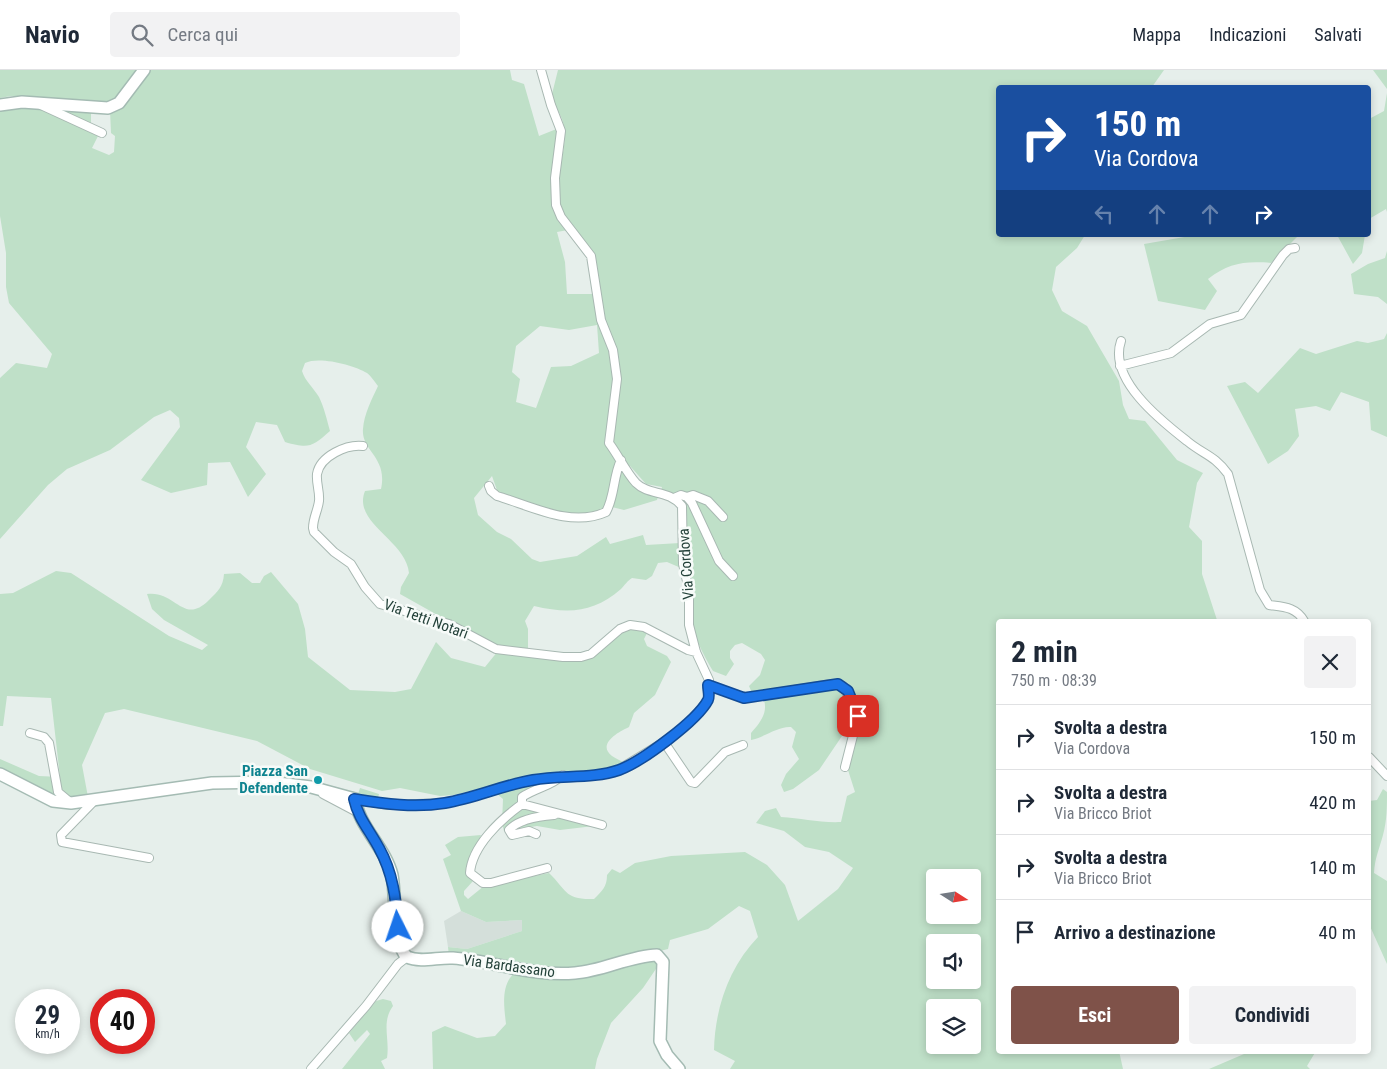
<!DOCTYPE html>
<html lang="it">
<meta charset="utf-8">
<style>
:root{--surface:#fff;--page:#f2f2f3;--text:#1f2937;--muted:#747a83;--line:#e0e1e3;--accent:#7f5249}
body{margin:0;font-family:"Roboto Condensed",sans-serif;background:var(--page);color:var(--text);height:100vh;display:flex;flex-direction:column;font-size:19px;white-space:nowrap}
*{box-sizing:border-box;margin:0}
p{font-size:16px;color:var(--muted)}
.icon{flex:none;width:28px;height:28px;fill:none;stroke:currentColor;stroke-width:2;stroke-linecap:round;stroke-linejoin:round}
.map{position:relative;flex:1;overflow:hidden}
.details{position:absolute;left:996px;top:549px;width:375px;height:435px;display:flex;flex-direction:column;background:var(--surface);border-radius:5px;box-shadow:0 2px 8px #0003}
.details>*{flex:none}
.banner{position:absolute;left:996px;top:15px;width:375px;height:152px;border-radius:5px;box-shadow:0 2px 8px #0003;background:#1a4fa0;color:#fff;overflow:hidden}
.needle{width:32px;rotate:102deg}
.tools{position:absolute;left:926px;top:799px;display:grid;gap:10px}
.tools a{display:grid;place-items:center;width:55px;height:55px;border-radius:5px;background:var(--surface);box-shadow:0 2px 8px #0003;font-size:25px}
.speed{position:absolute;left:15px;top:919px;display:flex;gap:10px;font-size:25px;font-weight:700;text-align:center}
.speed>*{display:grid;place-content:center;width:65px;height:65px;border-radius:50%;background:var(--surface);box-shadow:0 2px 8px #0003;line-height:1}
.speed small{font-size:12px;font-weight:400}
.speed .limit{border:8px solid #d22;background:#fff;color:#111}
.pin{position:absolute;display:grid;place-items:center;width:42px;height:42px;color:#fff;margin:-21px;border-radius:10px;box-shadow:0 2px 8px #0006}
.me{position:absolute;width:55px;margin:-28px;rotate:356deg;stroke-linejoin:round;filter:drop-shadow(0 0 4px #0008)}
.turn{display:flex;align-items:center;gap:18px;height:105px;padding:0 15px;font-size:22px}
.turn .icon{width:65px;height:65px;stroke-width:2.5}
.turn b{display:block;font-size:35px;line-height:42px}
.lanes{display:flex;align-items:center;height:48px;padding:0 15px;background:#0003;justify-content:center;gap:25px;direction:ltr}
.lanes .off{opacity:.35}
.round{display:grid;place-items:center;flex:none;width:52px;height:52px;border-radius:5px;background:var(--page)}
.headline{display:flex;align-items:center;justify-content:space-between;height:85px;padding:0 15px}
h1{font-size:30px;font-weight:700;line-height:38px}
.cta{display:flex;gap:10px;margin-top:auto;padding:10px 15px}
.cta a{flex:1;height:58px;border-radius:5px;background:var(--accent);color:#fff;font-size:20px;font-weight:700;line-height:58px;text-align:center}
.cta a+a{background:var(--page);color:var(--text)}
ul{padding:0;list-style:none}
li{display:flex;align-items:center;gap:15px;height:65px;padding:0 15px;border-top:1px solid var(--line)}
li div{flex:1}
li b{display:block;font-size:19px}
li em{font-style:normal}
header{display:flex;align-items:center;gap:30px;box-sizing:border-box;height:70px;padding:0 25px;background:var(--surface);border-bottom:1px solid var(--line)}
header strong{font-size:24px}
nav{display:flex;gap:28px;margin-inline-start:auto;font-size:18px}
.search{width:350px;height:45px;background:var(--page);display:flex;align-items:center;gap:12px;box-sizing:border-box;padding:0 18px;border-radius:5px;color:var(--muted);font-size:19px}
.map>svg:first-child{display:block}
</style>
<header>
<strong>Navio</strong>
<div class="search"><svg class="icon" aria-label="search" viewBox="0 0 24 24"><circle cx="10" cy="10" r="6"/><path d="M15 15l6 6"/></svg>Cerca qui</div>
<nav><a>Mappa</a><a>Indicazioni</a><a>Salvati</a></nav>
</header>
<div class="map">
<svg width="1387" height="999" viewBox="0 0 1387 999">
<rect width="100%" height="100%" fill="#e6efeb"/>
<!-- built -->
<path fill="#d4dfda" d="M461,841L486,852L522,850V861L467,879L448,877L444,851Z"/>
<!-- green -->
<path fill="#bfe0c8" fill-rule="evenodd" d="M0,0H138L119,27L110,31L102,32L11,26L0,28Z
M149,0H510L512,10L524,14L539,66L559,58L552,119L568,160L557,162L565,192L567,224H594L607,274L597,195C587,172 562,154 558,129C554,103 571,75 562,49C559,42 555,35 551,28L558,0H1164L1152,17L999,18V165H1085L1077,178L1056,197L1052,220L1062,241L1087,256L1119,311L1123,335L1129,349L1145,351L1177,390L1203,403L1197,413L1189,457L1202,471V504L1217,550L1221,551H999V981H1119L1123,999H730L735,991L714,980C715,938 729,897 758,867L750,841L739,836L708,859L670,870L668,879L574,902L449,886L448,877L467,879L522,861V850L486,852L461,841L443,789L451,785L445,775L458,767L481,765C475,782 458,793 473,811L464,821V825L468,829L484,816L549,803C567,820 564,830 594,829C602,821 607,817 607,805L612,799L620,803L635,793L671,786L745,782L767,795L785,815L798,851L838,819L853,798L829,782L805,777L784,761L756,753L765,741L776,738L781,747C801,748 820,753 841,752L847,726L855,722L848,700L861,648L852,620L848,613L841,612L752,623L749,616L760,605L765,590L761,584L742,573L735,575L730,581V588L734,594L726,606L713,601C703,584 691,562 691,542C690,528 693,517 691,503L686,500L683,431L671,423L661,421L662,417L646,414L630,396L624,398L658,426L657,430L624,440L612,437L605,441L572,447L498,423L492,406L474,428L478,445L497,462L511,469L532,489L540,492L577,486L606,467L610,474L643,465L646,475L680,473L681,498L667,492L658,493L652,506L646,510L632,508C627,511 625,515 621,519C593,543 569,544 534,536L525,551L528,559V581L501,577L466,561L400,524L401,517L409,503C406,470 352,453 365,421L381,419C388,387 361,381 363,359C364,344 372,329 378,316C375,312 371,306 367,303C354,295 319,286 305,293L302,301C305,311 313,317 319,327C324,337 327,350 330,361C312,377 309,379 285,372L277,355L256,352L246,377L266,404L248,427L230,392L208,393L207,415L171,423L141,410L180,357L179,348L170,340L154,347L110,380L67,399L48,415L0,469V308L16,293L47,298L52,284L9,233L6,217V183L0,146V39L33,37L91,41V55L98,66L92,78L109,85L114,82L115,66L111,63L110,40C129,31 140,18 149,0ZM597,255L599,283L571,296L551,297L536,338L516,332L520,309L512,302L516,276L540,256L569,260ZM935,808H972V845H935ZM935,872H972V910H935ZM935,938H972V975H935Z
M1373,0H1387V19Z
M1387,23V142L1386,139L1369,149V49L1384,41Z
M1196,165H1299L1271,193C1244,191 1229,193 1208,209L1217,221L1205,240L1158,231L1144,174Z
M1337,165H1365L1362,183L1353,194Z
M1387,181V234L1378,227L1354,224L1351,204L1368,194L1385,188Z
M1387,263V367L1371,360L1369,332L1341,322L1330,341L1316,336L1295,339L1299,366L1288,381L1268,394L1227,316L1245,312L1258,323L1300,278L1316,284L1357,271L1368,273L1384,269Z
M56,501L71,503L169,566L202,580L208,575L164,550L152,539L147,524C176,520 183,556 209,530C218,521 223,517 224,504L240,503L252,513H260L264,506L271,502L298,534L305,559L308,587L350,620L395,622L411,619L436,572L451,588L485,597L498,581L581,588L625,558L648,561L644,569L647,576L667,586L671,592L655,625L634,643L629,657C620,661 596,674 612,686C616,689 622,691 626,694L601,701H583L530,707L454,725L440,726L400,718L382,721L310,699L257,671L124,639L105,643L82,695L88,727C49,732 33,717 0,700V689L39,706L60,707L51,628L7,626L3,656H0V524L13,523Z
M839,616L856,646L851,659L842,666L819,700L793,719L784,722L781,715L786,704L799,689L792,677L796,662L791,657C778,656 765,667 751,670V663C760,653 768,643 764,630L759,627Z
M532,711L551,712L535,715L523,721L519,730L594,756L560,760L537,756L504,761L502,753L503,729L496,723Z
M360,718L379,724L378,728L358,724Z
M1383,719L1387,722C1387,736 1387,751 1383,765C1379,780 1375,787 1374,803L1387,811V894L1369,854V731L1377,730Z
M657,887L660,893L643,918L611,953L597,989L595,999H433L432,962L445,956L477,968L495,966L506,954C504,936 500,913 517,901L540,905Z
M383,929L391,931L393,936C381,952 390,969 387,988L381,991L385,999H342L370,964L367,960L355,972L349,963L376,931Z
M1251,981H1316L1307,996L1310,999H1209Z"/>
<g fill="none" stroke-linecap="round" stroke-linejoin="round">
<defs>
<path id="street" d="M41,35L102,63
M1121,271C1108,309 1160,350 1187,371C1204,385 1214,385 1228,404L1260,520L1269,535C1284,537 1296,537 1304,551
M1120,296L1171,283L1210,254L1241,245L1283,185L1289,179L1295,178
M363,376C347,374 320,386 317,404C316,413 320,422 319,431C318,440 313,448 313,458L314,462L334,482L351,494L365,517L380,534L449,554L496,579L563,587H581L591,584L620,559L630,555L644,557L688,580L696,582
M489,416L491,421L497,426C531,436 571,458 606,442C615,426 613,406 621,390
M687,427L693,425L708,431L723,447
M674,428L681,425L687,427L692,433L719,491L733,506
M709,615L744,628L831,614L843,616L858,646L845,697
M30,663L44,667L49,673L58,722L70,732
M664,672L691,712L695,713L725,682L743,675
M1369,687L1387,706
M563,705C551,716 536,718 522,727V734L602,755
M323,724L357,742
M96,729L61,765L62,772L149,788
M355,729L388,735L446,733L532,710L602,704L618,700L664,672L689,653L709,629V610L696,582L689,555V520L683,494L682,436C668,419 649,426 636,413C626,402 618,385 609,373L617,309L613,280L601,250L591,186L561,147L556,135L555,108L561,61L551,35L541,0
M522,734C500,750 472,776 470,803L483,813H491L547,798
M536,764L529,761L512,765L509,760C519,749 540,746 554,745
M311,999L366,936L398,894L407,887"/>
<path id="secondary" d="M0,35L22,32L108,38L119,33L144,0
M0,704L53,731L71,733L212,713L269,712L311,717L355,729C359,757 385,777 392,805C396,825 393,875 407,887C421,893 438,887 453,888C494,891 533,907 575,903C603,901 629,886 657,885L663,892L660,971L667,985L679,999"/>
</defs>
<!-- street casing -->
<use href="#street" stroke="#a8b8b2" stroke-width="10"/>
<!-- secondary casing -->
<use href="#secondary" stroke="#a4bbb3" stroke-width="14"/>
<!-- street -->
<use href="#street" stroke="#fff" stroke-width="8"/>
<!-- secondary -->
<use href="#secondary" stroke="#fff" stroke-width="11"/>
</g>
<g fill="none" stroke-linecap="round" stroke-linejoin="round">
<defs>
<path id="route" d="M398,857C396,829 393,803 379,778C370,761 358,748 354,729C385,734 415,738 445,733C475,728 503,715 533,710C561,705 593,709 619,700C641,692 697,651 708,630C710,626 708,620 708,615L744,628L838,614L848,621L858,646"/>
</defs>
<!-- route casing -->
<use href="#route" stroke="#114b97" stroke-width="12"/>
<!-- route -->
<use href="#route" stroke="#1a73e8" stroke-width="9"/>
</g>
<!-- markers -->
<circle fill="#0f9aa8" stroke="#f7fbf9" stroke-width="2" cx="318" cy="710" r="5"/>
<g text-anchor="middle" stroke-width="5" stroke-linejoin="round" paint-order="stroke">
<!-- street labels -->
<g font-size="15" fill="#24423a" stroke="#f7fbf9">
<text transform="translate(686 494) rotate(-94)" y="5">Via Cordova</text>
<text transform="translate(426 549) rotate(20)" y="5">Via Tetti Notari</text>
<text transform="translate(509 896) rotate(8)" y="5">Via Bardassano</text>
</g>
<!-- culture labels -->
<g font-size="15" font-weight="bold" fill="#0d838f" stroke="#f7fbf9" text-anchor="end">
<text x="308" y="706">Piazza San<tspan x="308" dy="17">Defendente</tspan></text>
</g>
</g>
</svg>
<div class="tools">
<a><svg class="needle" viewBox="-14 -14 28 28"><path d="M0-13l5 13h-10z" fill="#e53935"/><path d="M0 13l5-13h-10z" fill="#747a83"/></svg></a>
<a><svg class="icon" aria-label="sound" viewBox="0 0 24 24"><path d="M4 9h4l5-4v14l-5-4H4zM17 9q2 3 0 6"/></svg></a>
<a><svg class="icon" aria-label="layers" viewBox="0 0 24 24"><path d="M12 4l9 5-9 5-9-5zM3 14l9 5 9-5"/></svg></a>
</div>
<div class="speed"><div>29<small>km/h</small></div><div class="limit">40</div></div>
<div class="pin" style="left:858px;top:646px;background:#d93025"><svg class="icon" aria-label="arrive" viewBox="0 0 24 24"><path d="M6 21V4h12l-3 4 3 4H6"/></svg></div>
<svg class="me" style="left:398px;top:857px" viewBox="-20 -20 40 40"><circle r="19" fill="#fff"/><path d="M0-13L10 11 0 6-10 11z" fill="#1a73e8"/></svg>
<div class="banner">
<div class="turn"><svg class="icon" aria-label="right" viewBox="0 0 24 24"><path d="M7 20v-9h11M14 6l5 5-5 5"/></svg><div><b>150 m</b>Via Cordova</div></div>
<div class="lanes"><svg class="icon off" aria-label="left" viewBox="0 0 24 24"><path d="M17 20v-9H6M10 6l-5 5 5 5"/></svg><svg class="icon off" aria-label="ahead" viewBox="0 0 24 24"><path d="M12 20V5M6 11l6-6 6 6"/></svg><svg class="icon off" aria-label="ahead" viewBox="0 0 24 24"><path d="M12 20V5M6 11l6-6 6 6"/></svg><svg class="icon" aria-label="right" viewBox="0 0 24 24"><path d="M7 20v-9h11M14 6l5 5-5 5"/></svg></div>
</div>
<section class="details">
<div class="headline"><div><h1>2 min</h1><p>750 m · 08:39</p></div><a class="round"><svg class="icon" aria-label="close" viewBox="0 0 24 24"><path d="M6 6l12 12M18 6L6 18"/></svg></a></div>
<ul>
<li><svg class="icon" aria-label="right" viewBox="0 0 24 24"><path d="M7 20v-9h11M14 6l5 5-5 5"/></svg><div><b>Svolta a destra</b><p>Via Cordova</p></div><em>150 m</em></li>
<li><svg class="icon" aria-label="right" viewBox="0 0 24 24"><path d="M7 20v-9h11M14 6l5 5-5 5"/></svg><div><b>Svolta a destra</b><p>Via Bricco Briot</p></div><em>420 m</em></li>
<li><svg class="icon" aria-label="right" viewBox="0 0 24 24"><path d="M7 20v-9h11M14 6l5 5-5 5"/></svg><div><b>Svolta a destra</b><p>Via Bricco Briot</p></div><em>140 m</em></li>
<li><svg class="icon" aria-label="arrive" viewBox="0 0 24 24"><path d="M6 21V4h12l-3 4 3 4H6"/></svg><div><b>Arrivo a destinazione</b></div><em>40 m</em></li>
</ul>
<div class="cta"><a>Esci</a><a>Condividi</a></div>
</section>
</div>
